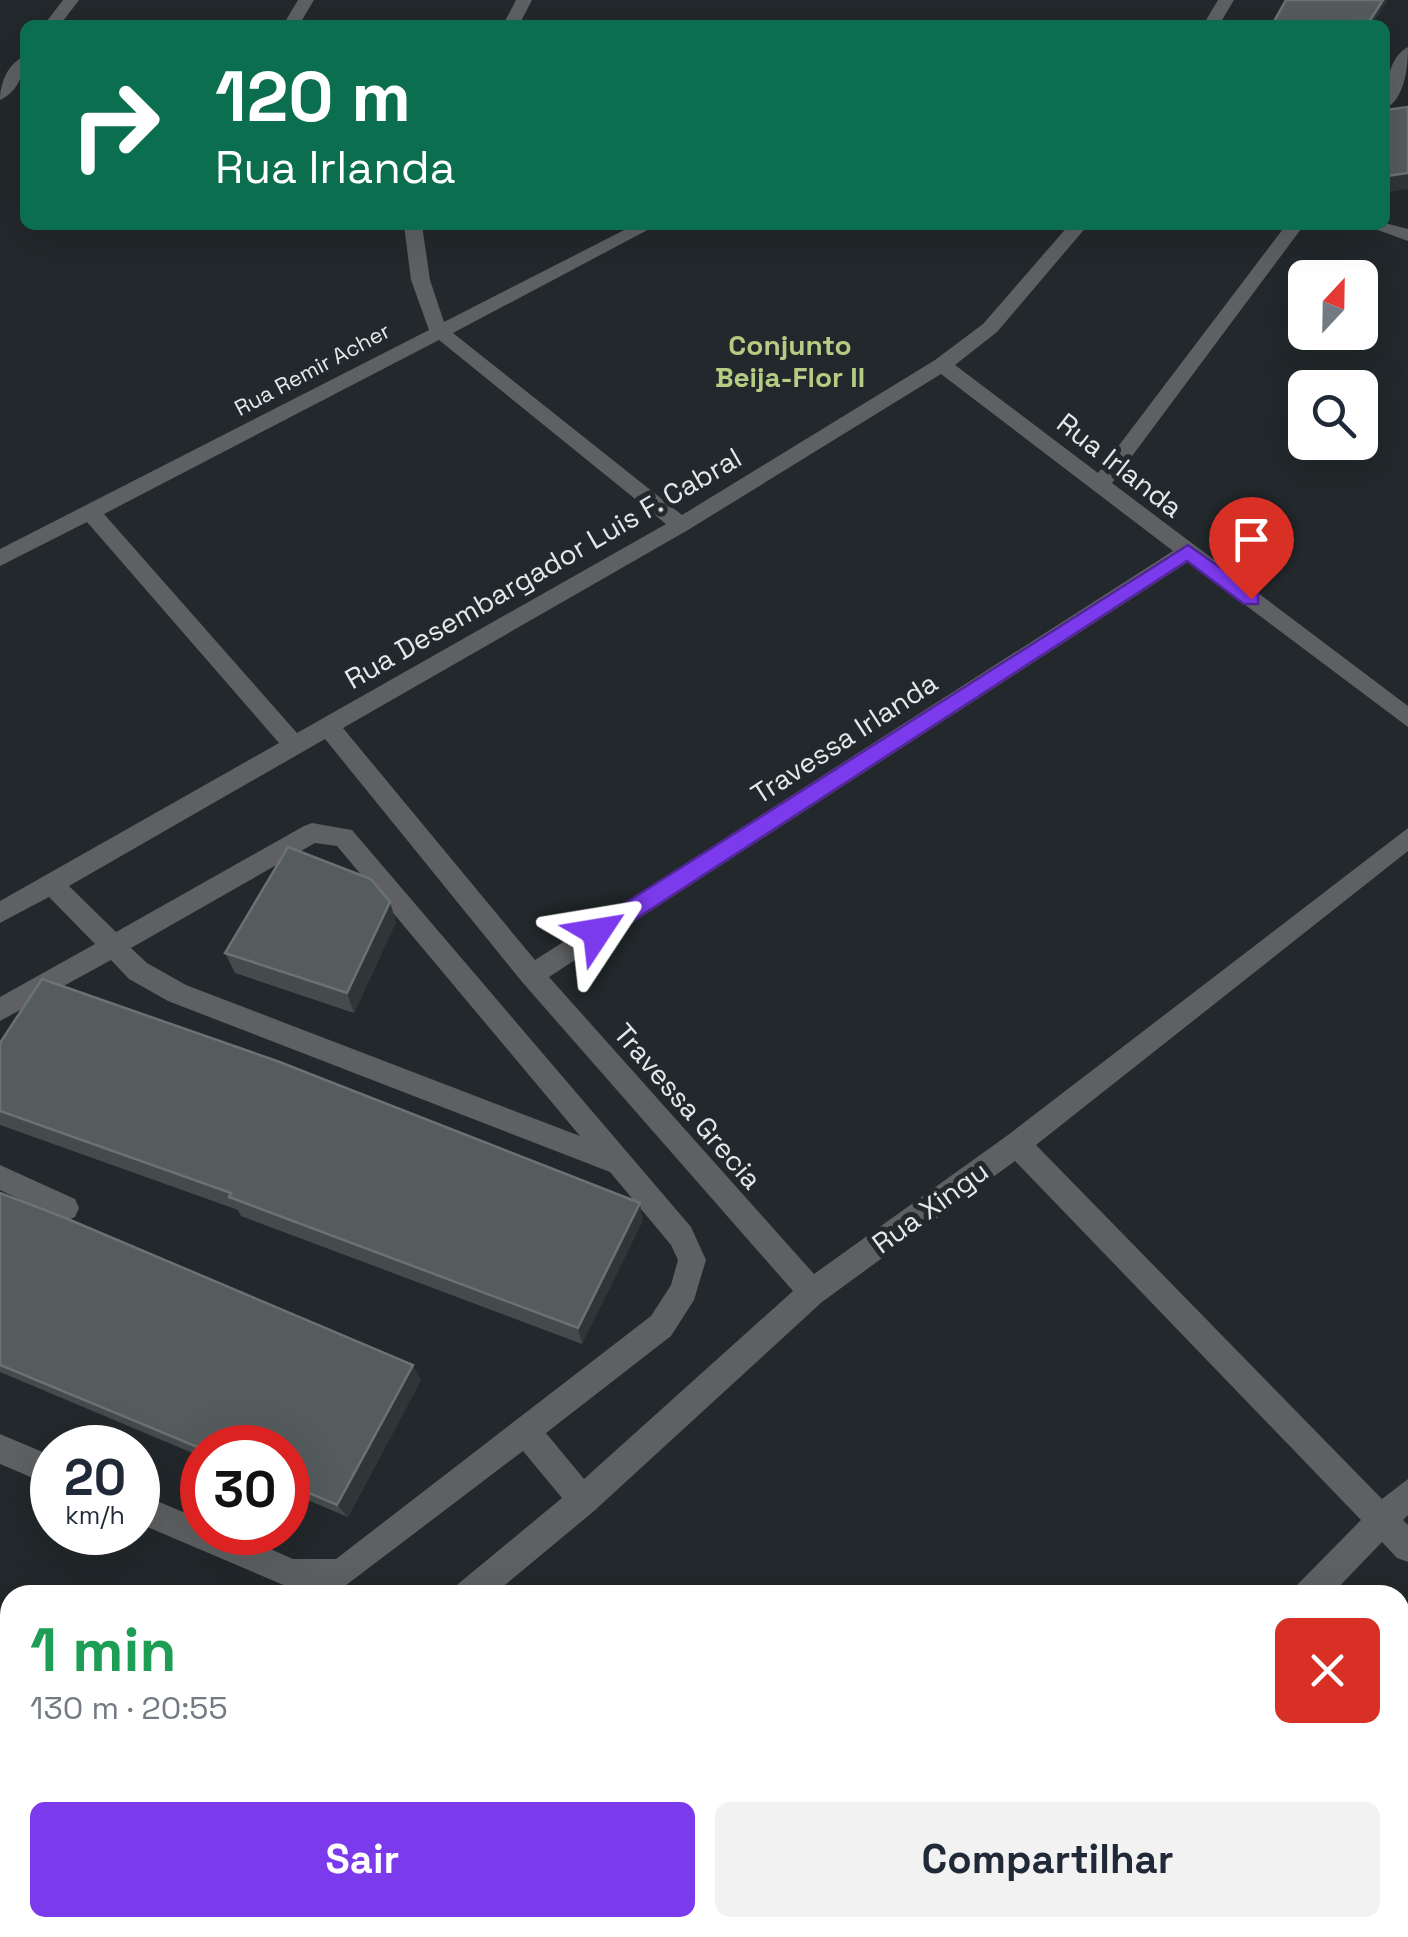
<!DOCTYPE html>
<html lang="pt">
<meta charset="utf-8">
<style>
:root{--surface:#fff;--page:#f2f2f3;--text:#1f2937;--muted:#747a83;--accent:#7c3aed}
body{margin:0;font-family:"Space Grotesk",sans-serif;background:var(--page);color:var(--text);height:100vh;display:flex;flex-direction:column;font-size:38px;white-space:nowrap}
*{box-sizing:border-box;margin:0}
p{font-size:32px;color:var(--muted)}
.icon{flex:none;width:55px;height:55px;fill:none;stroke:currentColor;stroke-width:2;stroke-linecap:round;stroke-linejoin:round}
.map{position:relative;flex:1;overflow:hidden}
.panel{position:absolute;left:0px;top:1585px;width:1410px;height:352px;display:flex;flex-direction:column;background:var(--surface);border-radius:30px 30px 0 0;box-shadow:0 10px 40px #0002}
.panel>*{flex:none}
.guide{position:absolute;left:20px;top:20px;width:1370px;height:210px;border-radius:15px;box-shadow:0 10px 40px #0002;background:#0b6e4f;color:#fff;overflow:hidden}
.needle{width:65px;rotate:22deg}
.buttons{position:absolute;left:1288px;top:260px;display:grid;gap:20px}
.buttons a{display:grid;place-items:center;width:90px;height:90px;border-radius:15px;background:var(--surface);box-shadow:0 10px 40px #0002;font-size:50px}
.speed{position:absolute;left:30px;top:1425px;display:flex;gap:20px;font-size:50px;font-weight:700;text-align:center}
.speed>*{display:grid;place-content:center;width:130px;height:130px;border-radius:50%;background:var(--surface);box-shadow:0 10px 40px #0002;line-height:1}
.speed small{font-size:25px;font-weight:400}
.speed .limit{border:15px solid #d22;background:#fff;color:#111}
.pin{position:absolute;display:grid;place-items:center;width:85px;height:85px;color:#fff;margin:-102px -42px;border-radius:50% 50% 50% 0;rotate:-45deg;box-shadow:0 0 10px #0007}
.pin .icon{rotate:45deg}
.me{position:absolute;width:110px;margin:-55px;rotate:57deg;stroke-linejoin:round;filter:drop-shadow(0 0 8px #0008)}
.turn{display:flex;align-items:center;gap:35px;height:210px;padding:0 30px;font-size:45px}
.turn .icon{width:130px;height:130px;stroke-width:2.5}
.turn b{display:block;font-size:70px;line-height:85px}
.round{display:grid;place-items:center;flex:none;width:105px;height:105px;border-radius:15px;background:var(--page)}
.head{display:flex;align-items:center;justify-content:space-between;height:170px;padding:0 30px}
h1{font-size:60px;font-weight:700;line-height:75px;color:#1e9e55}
.action{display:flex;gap:20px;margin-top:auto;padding:20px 30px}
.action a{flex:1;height:115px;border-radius:15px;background:var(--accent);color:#fff;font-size:40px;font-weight:700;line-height:115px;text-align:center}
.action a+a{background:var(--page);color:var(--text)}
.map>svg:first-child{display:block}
</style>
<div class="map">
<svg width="1408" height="1937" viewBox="0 0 1408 1937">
<rect width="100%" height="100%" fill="#22282b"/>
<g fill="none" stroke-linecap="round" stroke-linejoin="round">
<!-- minor -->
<path fill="#5e6062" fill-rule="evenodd" d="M63,0H79L60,25H44Z
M298,0H314L299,25H283Z
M516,0H532L519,25H503Z
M1218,0H1234L1219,25H1203Z
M1408,47C1408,67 1405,99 1385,109C1385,89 1388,57 1408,47Z
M25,56C25,73 17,93 0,100C0,83 8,63 25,56Z
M1385,223L1408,229V241L1364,225Z
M404,225H422L430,280L444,322L634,225H657L453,333L682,515L935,360L983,324L1069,225H1088L997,332L955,365L1098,473L1286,225H1304L1112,483L1408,706V727L1188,562L549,977L814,1274L1008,1135L1408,828V851L1036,1145L1382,1499L1408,1479V1515L1403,1520L1408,1525V1562L1397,1558L1382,1542L1331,1595H1294L1298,1584L1361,1520L1015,1161L822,1302L594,1511L493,1595H454L458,1584L562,1498L523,1451L341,1589H293L138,1523V1493L202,1520V1532H232L293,1559H336L651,1316L671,1285L678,1260L671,1245L610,1172L168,1001L129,979L111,960L0,1021V997L95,944L49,897L0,923V901L279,743L87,522L0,566V549L429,330L411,280ZM439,340L666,524L297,733L104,514ZM941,374L1173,551L535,960L343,728L688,530ZM325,739L523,983L793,1291L584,1479L546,1433L671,1336L694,1300L706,1260L691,1227L352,830L312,823L304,826L116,932L69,886ZM315,843L337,846L580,1136L186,985L147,963L131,948Z
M0,1165L75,1199L79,1208L75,1217L65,1221L0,1190Z
M0,1434L52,1456V1486L0,1464Z
M10,1918V1928H85L81,1937H10L6,1928Z
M959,1928H999L995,1937H955Z"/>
</g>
<!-- wall -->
<path fill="#444b4c" d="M396,922L354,1013L235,973L225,953Z
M0,1043L640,1203L642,1222L582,1344L241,1216L238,1210L0,1125Z
M0,1193L421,1380L348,1517L288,1492V1448H202V1457L0,1372Z"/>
<!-- shaded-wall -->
<path fill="#2f3638" d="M1383,0H1388L1372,25H1367Z
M1408,173V189L1385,193L1386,176Z
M390,902L396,922L354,1013L347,993Z
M640,1203L642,1222L582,1344L578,1328Z
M413,1365L421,1380L348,1517L337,1505Z"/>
<!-- building -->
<path fill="#555c5d" stroke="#6c7273" stroke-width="2.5" d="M1286,0H1383L1367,25H1272Z
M1408,107V173L1386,176L1385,110Z
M288,847L371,879L390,902L347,993L225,953Z
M42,979L277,1061L640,1203L578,1328L229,1197L231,1193L0,1111V1043Z
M0,1193L63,1217L413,1365L337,1505L288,1484V1448H202V1449L0,1365Z"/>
<!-- route -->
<path fill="#7c3aed" stroke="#51269a" stroke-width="2.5" d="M1188,545L1258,594V604H1244L1187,561L605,939H589L586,932L589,926Z"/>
<g text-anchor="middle" stroke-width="10" stroke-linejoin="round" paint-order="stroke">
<!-- far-street labels -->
<g font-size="22" fill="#e4e8ea" stroke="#22282b">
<text transform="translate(312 369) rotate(-28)" y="8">Rua Remir Acher</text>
</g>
<!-- far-quarter labels -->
<g font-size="28" font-weight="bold" fill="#b4cc83" stroke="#22282b">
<text x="790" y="355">Conjunto<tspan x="790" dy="32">Beija-Flor II</tspan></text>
</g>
<!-- street labels -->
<g font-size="28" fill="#e4e8ea" stroke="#22282b">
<text transform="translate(1120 465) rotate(38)" y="10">Rua Irlanda</text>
<text transform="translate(543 568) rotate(-30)" y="10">Rua Desembargador Luis F. Cabral</text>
<text transform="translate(844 738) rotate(-33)" y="10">Travessa Irlanda</text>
<text transform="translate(688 1106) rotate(49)" y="10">Travessa Grecia</text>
<text transform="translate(930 1207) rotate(-36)" y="10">Rua Xingu</text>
</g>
</g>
</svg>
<div class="buttons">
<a><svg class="needle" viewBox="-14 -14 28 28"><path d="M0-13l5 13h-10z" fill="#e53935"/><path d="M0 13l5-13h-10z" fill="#747a83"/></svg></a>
<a><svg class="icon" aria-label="search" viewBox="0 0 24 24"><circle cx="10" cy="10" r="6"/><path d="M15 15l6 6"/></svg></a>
</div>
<div class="speed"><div>20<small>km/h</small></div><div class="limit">30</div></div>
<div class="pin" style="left:1251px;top:599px;background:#d93025"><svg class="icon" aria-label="arrive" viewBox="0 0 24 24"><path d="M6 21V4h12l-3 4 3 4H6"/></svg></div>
<svg class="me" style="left:597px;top:932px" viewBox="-20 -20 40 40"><path d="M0-17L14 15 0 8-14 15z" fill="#7c3aed" stroke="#fff" stroke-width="4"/></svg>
<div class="guide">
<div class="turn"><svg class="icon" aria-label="right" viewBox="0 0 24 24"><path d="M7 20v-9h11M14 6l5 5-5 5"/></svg><div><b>120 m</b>Rua Irlanda</div></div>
</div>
<section class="panel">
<div class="head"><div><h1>1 min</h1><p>130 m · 20:55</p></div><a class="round" style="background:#d93025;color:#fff"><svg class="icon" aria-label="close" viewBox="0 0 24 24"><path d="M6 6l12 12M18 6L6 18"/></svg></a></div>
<div class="action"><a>Sair</a><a>Compartilhar</a></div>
</section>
</div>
